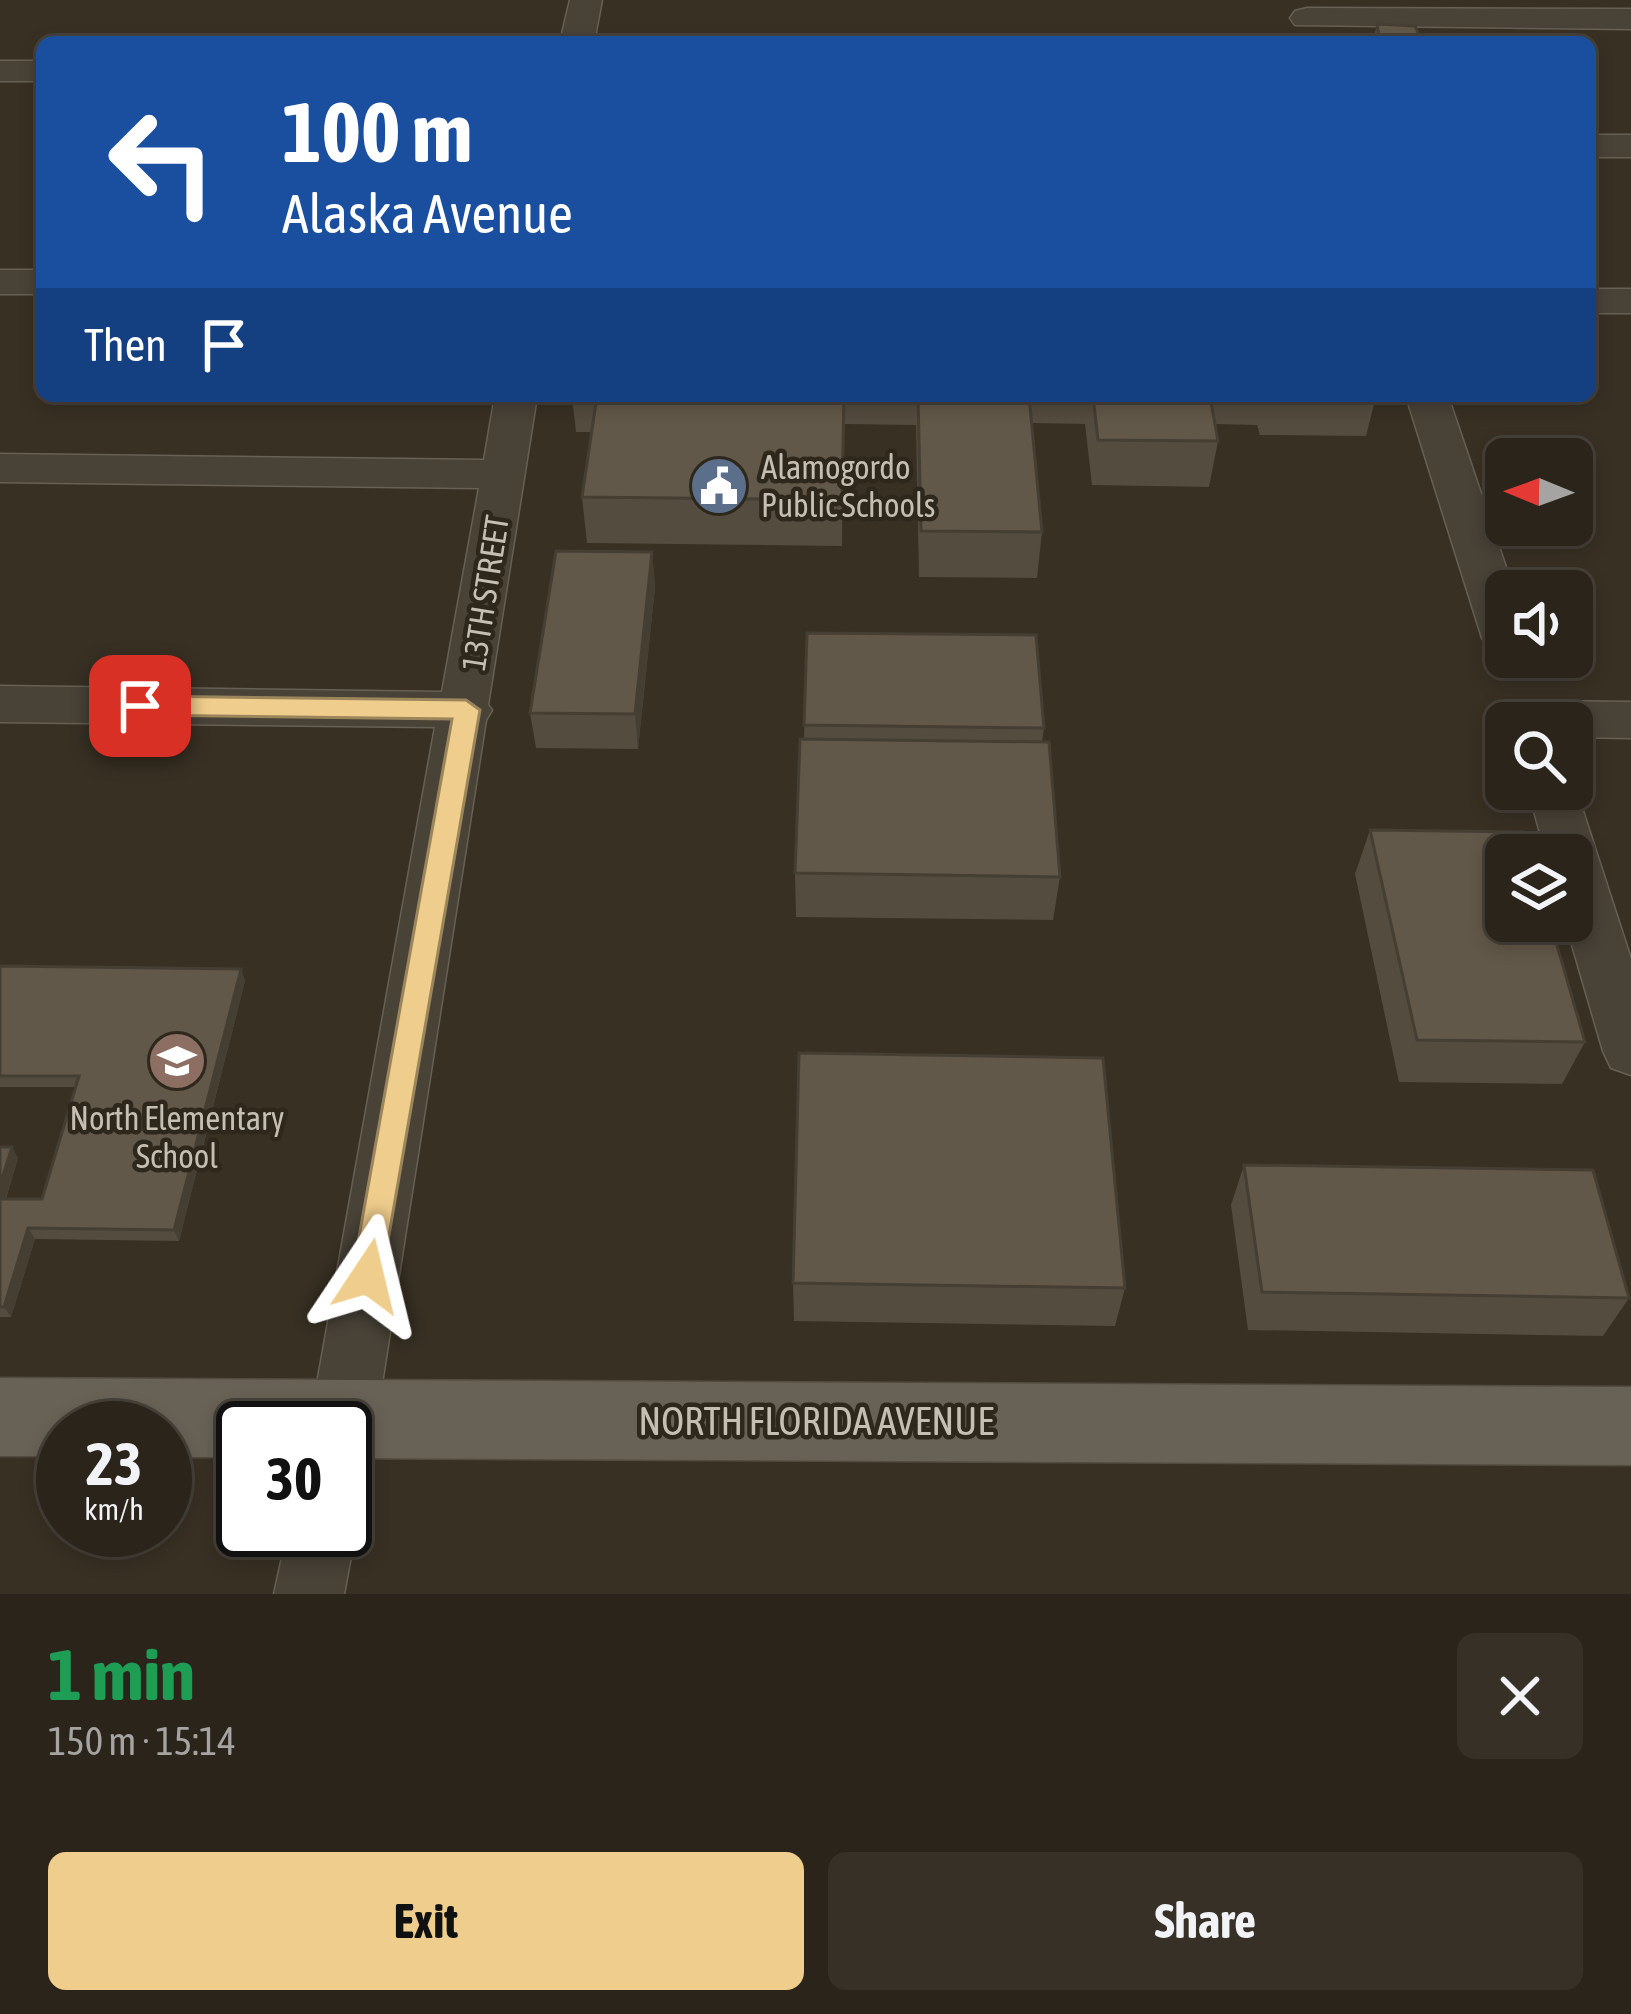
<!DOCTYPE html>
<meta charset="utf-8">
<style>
:root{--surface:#2a241a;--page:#363027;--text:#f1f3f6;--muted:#a5a4a2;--line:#464139;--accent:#efcd8c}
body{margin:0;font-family:"Asap Condensed",sans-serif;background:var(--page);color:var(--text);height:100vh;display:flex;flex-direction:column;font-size:45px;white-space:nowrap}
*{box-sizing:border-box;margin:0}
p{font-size:39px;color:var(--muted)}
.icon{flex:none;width:66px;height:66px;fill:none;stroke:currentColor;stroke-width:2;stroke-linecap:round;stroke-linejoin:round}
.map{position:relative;height:1594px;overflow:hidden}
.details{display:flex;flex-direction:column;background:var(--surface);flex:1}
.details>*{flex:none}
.top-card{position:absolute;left:36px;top:36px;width:1560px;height:366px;border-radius:18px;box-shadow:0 6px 18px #0003,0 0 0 3px var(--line);background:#1a4fa0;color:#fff;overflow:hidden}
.needle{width:78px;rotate:271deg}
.fabs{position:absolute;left:1485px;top:438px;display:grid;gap:24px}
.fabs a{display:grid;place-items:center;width:108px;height:108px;border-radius:18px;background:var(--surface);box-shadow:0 6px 18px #0003,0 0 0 3px var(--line);font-size:60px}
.speed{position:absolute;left:36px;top:1401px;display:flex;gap:24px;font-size:60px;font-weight:700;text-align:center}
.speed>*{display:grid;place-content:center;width:156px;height:156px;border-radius:50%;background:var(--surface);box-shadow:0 6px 18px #0003,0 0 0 3px var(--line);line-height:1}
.speed small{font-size:30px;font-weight:400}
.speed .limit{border:6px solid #111;border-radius:18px;background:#fff;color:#111}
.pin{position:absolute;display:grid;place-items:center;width:102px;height:102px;color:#fff;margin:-51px;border-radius:24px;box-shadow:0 6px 18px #0006}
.me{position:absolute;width:132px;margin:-66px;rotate:10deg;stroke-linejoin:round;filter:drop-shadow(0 0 9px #0008)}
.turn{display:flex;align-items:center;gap:42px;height:252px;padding:0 48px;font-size:54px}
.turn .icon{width:156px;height:156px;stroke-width:2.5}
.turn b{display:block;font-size:84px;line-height:102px}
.then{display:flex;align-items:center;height:114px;padding:0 48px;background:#0003;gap:24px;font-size:45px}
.round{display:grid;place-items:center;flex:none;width:126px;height:126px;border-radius:18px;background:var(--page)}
.summary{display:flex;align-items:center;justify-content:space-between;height:204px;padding:0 48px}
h1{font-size:72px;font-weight:700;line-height:90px;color:#1e9e55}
.button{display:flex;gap:24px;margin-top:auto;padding:24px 48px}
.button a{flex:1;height:138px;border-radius:18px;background:var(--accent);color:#111;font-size:48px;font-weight:700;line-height:138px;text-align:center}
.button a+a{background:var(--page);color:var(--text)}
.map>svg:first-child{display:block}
</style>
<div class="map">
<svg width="1631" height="1594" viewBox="0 0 1631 1594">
<rect width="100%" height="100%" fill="#383023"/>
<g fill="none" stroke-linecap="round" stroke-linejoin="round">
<defs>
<path id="minor" d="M570,0H602L594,42H560Z
M1307,8L1631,9V29L1295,25L1290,18L1295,11Z
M0,61H42V81H0Z
M1590,135H1631V157H1590Z
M0,270H42V294H0Z
M1590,289H1631V313H1590Z
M495,396H537L488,705L492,710L486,720L375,1428L365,1450L345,1458V1428H309L435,727L0,722V686L442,692L479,488L0,482V454L484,460Z
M1406,396H1448L1514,591H1506V655L1489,650L1482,638Z
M1532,701L1631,702V738L1572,737V723H1510L1515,706Z
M1572,777L1631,959V1075L1611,1068L1603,1051L1565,921H1572V855H1546L1528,789H1572Z
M345,1506L356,1530L344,1594H274L288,1530H345Z"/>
<path id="major" d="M0,1378L1631,1387V1465L345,1458V1428H243V1457H165V1428H63V1456H0Z"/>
</defs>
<!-- minor casing -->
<use href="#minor" stroke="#666055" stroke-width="3"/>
<!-- major casing -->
<use href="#major" stroke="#524b40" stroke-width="3"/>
<!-- minor -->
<use href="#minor" fill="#484237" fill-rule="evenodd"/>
<!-- major -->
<use href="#major" fill="#686155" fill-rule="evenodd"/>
</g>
<!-- wall -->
<path fill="#544c3f" d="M1377,24L1421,40L1431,42H1373Z
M572,396H1376L1366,436L1260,435L1257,425L1215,424L1218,441L1209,487L1092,485L1085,424L1031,423L1042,532L1037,578L919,577L916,425L843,424L842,546L587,543L582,497L592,432H576Z
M652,552L655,587L638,749L536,748L530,713Z
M807,633L1044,728L1042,742L1060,877L1053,920L796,917L795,873L804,739Z
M1370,830L1585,1042L1562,1084L1399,1082L1355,874Z
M0,966L241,969L245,981L179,1241L35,1239L11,1317H0V1147L18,1158L6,1199H42L76,1087H0Z
M1244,1165L1629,1298L1603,1336L1248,1330L1231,1205Z
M793,1283L1125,1288L1115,1326L794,1321Z"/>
<!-- shaded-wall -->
<path fill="#453e33" d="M652,552L655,587L638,749L635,714Z
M241,969L245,981L179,1241L174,1230Z
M12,1147L18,1158L2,1210L0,1206V1185Z
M28,1228L35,1239L11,1317L4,1307Z"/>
<!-- building -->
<path fill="#625849" stroke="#453e33" stroke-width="3" d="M1377,24L1415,26L1421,40H1430L1431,42H1380Z
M597,396H844L842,500L582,497Z
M918,396H1029L1042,532L921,531Z
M1093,396H1210L1218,441L1098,440Z
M556,551L652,552L635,714L530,713Z
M807,633L1036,635L1044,728L804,725Z
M800,739L1049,742L1060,877L795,873Z
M1370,830L1524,832L1531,855H1506V921H1550L1585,1042L1417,1040Z
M0,966L241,969L174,1230L28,1228L4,1307H0V1199H42L79,1076H0Z
M799,1053L1103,1058L1125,1288L793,1283Z
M0,1147H12L0,1185Z
M1244,1165L1593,1170L1629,1298L1262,1292Z"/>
<!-- route -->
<path fill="#efcd8c" stroke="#9b855b" stroke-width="3" d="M140,696L466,700L480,710L380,1287L368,1291L357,1287L352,1276L452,719L140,715L127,706Z"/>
<!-- icons -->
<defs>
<symbol id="civic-disc" viewBox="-11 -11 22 22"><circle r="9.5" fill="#5c6f8a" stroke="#2d271c"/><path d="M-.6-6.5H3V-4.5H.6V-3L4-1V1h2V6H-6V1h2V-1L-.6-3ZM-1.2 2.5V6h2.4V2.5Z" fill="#fff"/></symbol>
<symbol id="school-disc" viewBox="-11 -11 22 22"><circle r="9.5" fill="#8d6e63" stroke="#2d271c"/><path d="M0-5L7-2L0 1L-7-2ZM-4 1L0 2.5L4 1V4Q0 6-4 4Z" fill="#fff"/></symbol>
</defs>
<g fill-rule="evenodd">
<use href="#civic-disc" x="686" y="453" width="66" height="66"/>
<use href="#school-disc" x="144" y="1028" width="66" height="66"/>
</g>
<g text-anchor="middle" stroke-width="9" stroke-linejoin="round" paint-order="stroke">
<!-- poi labels -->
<g font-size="33" fill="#c5beb2" stroke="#2d271c" text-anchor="start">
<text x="761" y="479">Alamogordo<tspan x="761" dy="38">Public Schools</tspan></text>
<text x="177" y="1130" text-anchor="middle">North Elementary<tspan x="177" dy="38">School</tspan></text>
</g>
<!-- street labels -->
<g font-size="33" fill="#c5beb2" stroke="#2d271c">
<text transform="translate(485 593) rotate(-81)" y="12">13TH STREET</text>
</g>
<!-- near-street labels -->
<g font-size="39" fill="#c5beb2" stroke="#2d271c">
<text x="816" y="1435">NORTH FLORIDA AVENUE</text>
</g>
</g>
</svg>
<div class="fabs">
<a><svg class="needle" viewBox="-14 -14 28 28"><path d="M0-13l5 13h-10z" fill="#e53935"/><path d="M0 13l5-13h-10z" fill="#a5a4a2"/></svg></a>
<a><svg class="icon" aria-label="sound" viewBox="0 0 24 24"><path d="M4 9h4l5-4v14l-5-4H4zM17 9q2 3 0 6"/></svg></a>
<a><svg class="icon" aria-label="search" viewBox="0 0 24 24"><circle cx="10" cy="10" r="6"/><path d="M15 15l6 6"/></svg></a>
<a><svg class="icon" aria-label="layers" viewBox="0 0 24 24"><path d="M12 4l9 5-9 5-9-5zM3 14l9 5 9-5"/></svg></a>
</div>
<div class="speed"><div>23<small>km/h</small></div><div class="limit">30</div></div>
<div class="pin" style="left:140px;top:706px;background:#d93025"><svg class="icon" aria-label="arrive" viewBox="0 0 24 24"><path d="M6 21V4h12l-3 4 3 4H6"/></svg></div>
<svg class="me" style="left:368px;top:1276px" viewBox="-20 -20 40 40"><path d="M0-17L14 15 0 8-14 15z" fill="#efcd8c" stroke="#fff" stroke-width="4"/></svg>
<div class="top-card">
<div class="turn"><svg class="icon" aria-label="left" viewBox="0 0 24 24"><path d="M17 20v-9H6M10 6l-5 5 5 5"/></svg><div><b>100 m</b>Alaska Avenue</div></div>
<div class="then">Then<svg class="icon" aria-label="arrive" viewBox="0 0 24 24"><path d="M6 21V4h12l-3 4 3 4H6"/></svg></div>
</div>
</div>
<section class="details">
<div class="summary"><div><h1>1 min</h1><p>150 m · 15:14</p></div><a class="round"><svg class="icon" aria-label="close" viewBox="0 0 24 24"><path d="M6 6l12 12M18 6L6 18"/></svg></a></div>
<div class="button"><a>Exit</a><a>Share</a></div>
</section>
